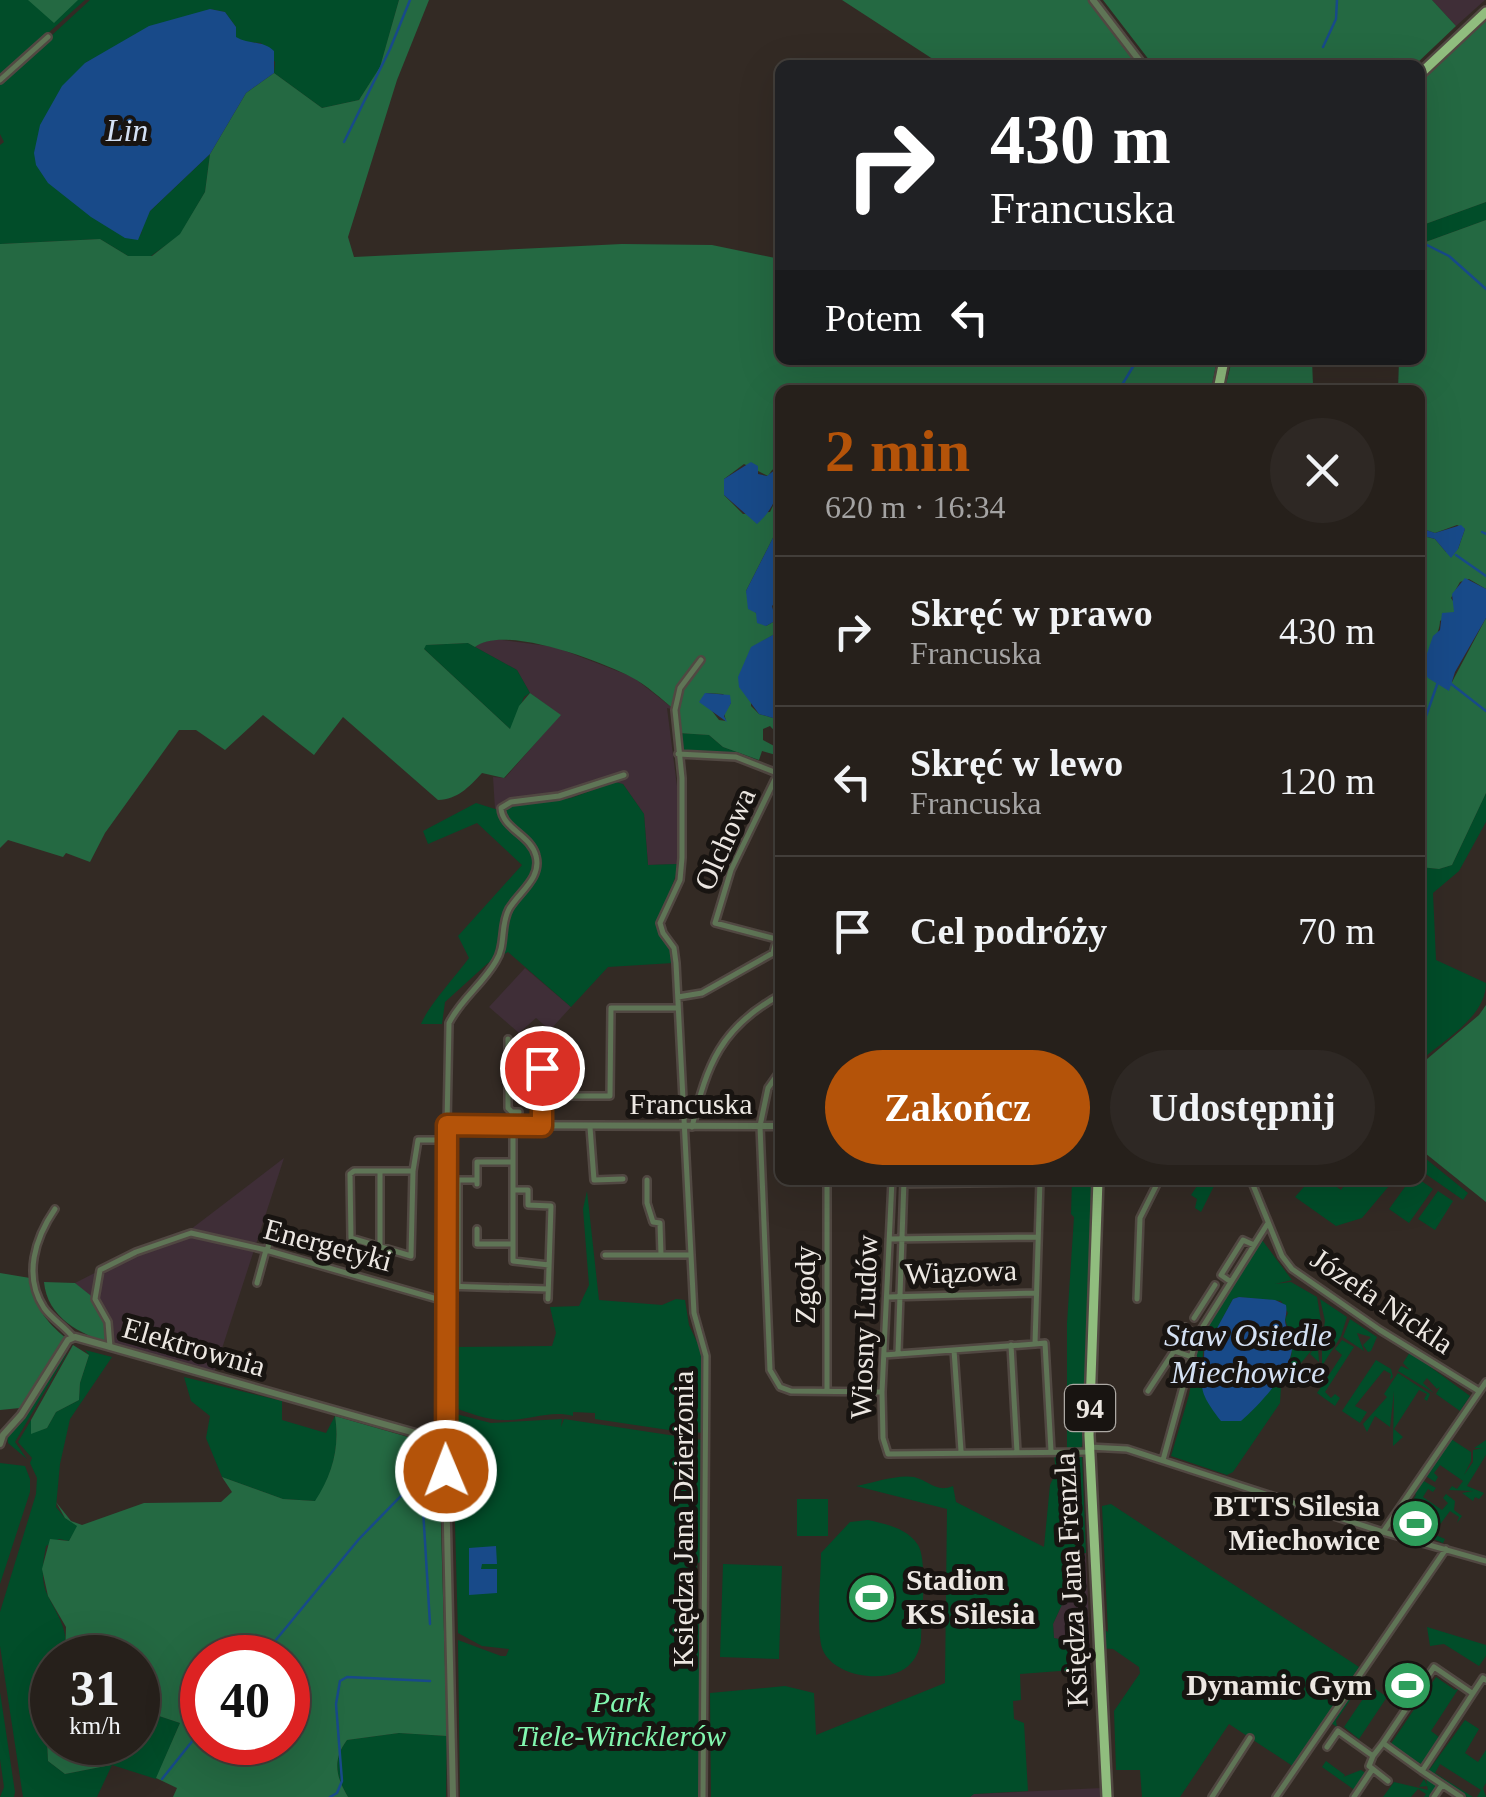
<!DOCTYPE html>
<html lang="pl">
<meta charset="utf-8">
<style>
:root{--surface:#26201b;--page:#2e2824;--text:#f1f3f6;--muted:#a4a3a3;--line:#423e3a;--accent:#b45309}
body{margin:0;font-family:"Times New Roman",serif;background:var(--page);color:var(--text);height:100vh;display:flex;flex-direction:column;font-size:38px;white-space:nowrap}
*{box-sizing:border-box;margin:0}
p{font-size:32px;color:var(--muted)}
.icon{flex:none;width:55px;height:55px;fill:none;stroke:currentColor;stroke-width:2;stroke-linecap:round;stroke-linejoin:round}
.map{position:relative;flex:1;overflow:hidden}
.drawer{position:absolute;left:775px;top:385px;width:650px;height:800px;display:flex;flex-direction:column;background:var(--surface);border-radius:15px;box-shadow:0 10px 40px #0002,0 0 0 2px var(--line)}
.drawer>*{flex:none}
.hud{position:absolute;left:775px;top:60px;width:650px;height:305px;border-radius:15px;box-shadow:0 10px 40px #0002,0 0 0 2px var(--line);background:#202124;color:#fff;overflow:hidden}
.speed{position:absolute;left:30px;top:1635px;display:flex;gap:20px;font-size:50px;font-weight:700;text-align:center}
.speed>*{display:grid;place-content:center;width:130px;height:130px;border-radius:50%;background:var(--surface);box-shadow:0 10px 40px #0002,0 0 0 2px var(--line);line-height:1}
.speed small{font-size:25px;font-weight:400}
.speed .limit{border:15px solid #d22;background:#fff;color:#111}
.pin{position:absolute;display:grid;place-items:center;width:85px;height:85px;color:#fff;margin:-42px;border:5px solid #fff;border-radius:50%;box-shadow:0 2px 10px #0007}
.me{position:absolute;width:110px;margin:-55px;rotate:359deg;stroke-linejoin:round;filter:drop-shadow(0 0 8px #0008)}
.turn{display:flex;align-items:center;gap:35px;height:210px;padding:0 50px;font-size:45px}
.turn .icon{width:130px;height:130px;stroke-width:2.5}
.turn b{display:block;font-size:70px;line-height:85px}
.then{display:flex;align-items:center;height:95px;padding:0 50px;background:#0003;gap:20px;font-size:38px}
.round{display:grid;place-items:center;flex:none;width:105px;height:105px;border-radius:52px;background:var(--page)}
.head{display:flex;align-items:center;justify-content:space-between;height:170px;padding:0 50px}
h1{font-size:60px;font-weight:600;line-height:75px;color:var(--accent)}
.primary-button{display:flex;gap:20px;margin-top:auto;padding:20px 50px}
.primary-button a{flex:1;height:115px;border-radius:60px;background:var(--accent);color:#fff;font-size:40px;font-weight:600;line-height:115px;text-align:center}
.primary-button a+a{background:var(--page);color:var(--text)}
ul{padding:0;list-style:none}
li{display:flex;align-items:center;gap:30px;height:150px;padding:0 50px;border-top:2px solid var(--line)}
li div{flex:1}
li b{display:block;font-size:38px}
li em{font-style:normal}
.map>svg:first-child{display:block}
</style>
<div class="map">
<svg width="1486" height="1797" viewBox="0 0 1486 1797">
<rect width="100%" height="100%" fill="#332a24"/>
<!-- industrial -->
<path fill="#3f2e37" d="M1432,0H1485L1456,26Z
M495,639L555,647L633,677L675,710L667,708L677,786L678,864L648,865L644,814L623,784L607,783L571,798L495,809L493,777L505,778L560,715L530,693L517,670L475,647L480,643Z
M525,968L571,1007L550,1030L536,1018L519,1033L489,1007Z
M284,1158L214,1373L111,1343L87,1296L75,1283L136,1252L182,1236Z
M1072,1553H1086L1091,1671L1075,1672L1071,1642L1054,1638L1053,1624L1070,1587Z
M1102,1788L1103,1797H970L973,1794Z"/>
<!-- green -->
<path fill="#014d29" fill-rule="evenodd" d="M0,0H85L0,76Z
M90,0H399L380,68L359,100L322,108L274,73L275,62L261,43L245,42L235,37L236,27L225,12L210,9L111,49L85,63L141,235L143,221L150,211L210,154L205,192L180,235L151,256H128L100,239L0,244V145L4,142L0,134V83Z
M1486,202V220L1420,244V226Z
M468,643L517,670L530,693L524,697L511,730L423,648L425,645Z
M678,733L709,735L723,747L759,760L727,754L682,751Z
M615,782L623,784L644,814L648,865L678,864C675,888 660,906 658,929L672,948L673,963L608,967L571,1007L508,952L488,963L445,1002L442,1024H421C429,1005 455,977 469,958L458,936L522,865L477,823L428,844L423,831L476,803L495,809L571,798Z
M1486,793V822L1459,871L1433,893L1436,960L1486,983C1486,1017 1444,1040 1420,1061V867L1439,869L1452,865Z
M1420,1154L1468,1193L1463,1200L1420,1170Z
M1072,1180H1093L1086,1425L1081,1450H1067V1323L1074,1217L1071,1214Z
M1201,1180H1217L1201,1212L1195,1208L1197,1199L1191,1195Z
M1310,1180H1327L1341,1190L1348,1180H1394L1362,1218L1336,1226L1295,1197Z
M1410,1180H1420L1433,1189L1409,1223L1389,1209Z
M587,1191L599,1300L662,1305L676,1299L685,1300L689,1325L702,1353V1433L690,1431L689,1428H695L696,1417L685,1415L682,1432L595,1419V1413L573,1412V1416C551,1410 531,1420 508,1420C488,1421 470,1413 452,1407L454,1347L552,1346L556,1333L550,1307L579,1306L589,1285L583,1209Z
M1438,1191L1453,1201L1435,1230L1418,1219Z
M1262,1240L1292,1280L1275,1284L1291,1282L1317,1297L1323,1333L1325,1321L1320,1299L1347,1317L1341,1336L1322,1366V1348L1318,1347L1319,1362L1310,1354L1316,1345L1281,1387L1280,1403L1233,1472L1227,1475L1171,1456L1189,1395L1199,1340ZM1239,1297L1281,1301L1288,1313L1285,1319C1287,1327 1292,1335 1292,1343C1295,1372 1265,1392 1250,1413L1200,1384L1204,1344L1212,1338L1233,1299Z
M1350,1319L1377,1337L1371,1351L1368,1352L1363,1345L1371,1337L1357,1333L1364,1351L1343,1337Z
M1342,1340L1354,1347L1325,1392L1331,1398L1335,1394L1340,1398L1335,1406L1317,1393L1342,1355L1335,1349Z
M67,1348L66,1355L15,1442L27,1459L8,1443L7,1433L24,1414Z
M85,1350L112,1357L70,1419L60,1464L56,1507L65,1518L78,1526L69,1541L59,1539L46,1546C43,1562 40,1581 48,1596C59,1618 69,1630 65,1657L52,1658V1680L44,1681L48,1761L65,1774L111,1765L120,1743L138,1742V1709L180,1723L156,1779L112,1765L97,1797H23L0,1646V1612L36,1494L37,1478L30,1463L32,1458L18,1442L31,1420V1433L47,1428L56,1412L79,1400L80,1383L89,1355Z
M1410,1352L1470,1396L1460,1411L1436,1394L1440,1387L1437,1389L1427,1378L1423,1383L1434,1393L1398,1371L1401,1366L1410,1370L1403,1363Z
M1376,1360L1391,1369L1393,1377L1390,1380L1391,1374L1384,1370L1355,1406L1367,1412L1360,1423L1342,1411Z
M1398,1373L1430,1394L1427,1401L1424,1399L1427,1394L1419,1390L1394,1429L1403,1437L1393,1446L1394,1391L1390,1427L1375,1416L1367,1432L1363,1424L1387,1397L1384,1394Z
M184,1377L282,1401V1420L326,1433L335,1416C340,1448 332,1475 316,1501L283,1499L222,1477L206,1438L210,1416L191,1401Z
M452,1413L491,1423L562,1419L561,1427L564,1419L702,1440V1562L697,1563L698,1618L701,1621L699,1797H460L458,1640L501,1656H506L509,1649L482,1646L458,1633Z
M1451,1439L1471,1452V1461L1464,1475L1473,1462V1450L1483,1448H1474L1486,1440V1455L1467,1486L1484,1493L1479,1499L1475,1497L1473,1501L1462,1493L1473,1491L1449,1490L1452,1486L1457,1489L1463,1481L1440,1465L1434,1473L1438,1477L1435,1482L1426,1476Z
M1054,1455H1082L1086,1553L1072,1554L1070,1587L1053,1624L1054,1638L1071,1642L1073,1670L1020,1674L1021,1700L1013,1701L1014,1719L1024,1723L1028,1791L974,1794L970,1797H711L710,1693L785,1686L814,1693L816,1735L945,1683L947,1509L856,1486C872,1483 898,1474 914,1477C930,1481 936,1493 953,1486L956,1502L1044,1547L1050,1485L1056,1472Z
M0,1463L25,1466L30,1479V1492L0,1584Z
M1422,1480L1436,1488L1433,1492L1428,1489L1423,1497L1442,1510L1448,1503L1443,1498L1446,1494L1455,1501L1454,1510L1462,1516L1457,1523L1459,1517L1450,1511L1433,1534L1445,1539L1443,1543L1426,1536L1431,1527L1411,1511L1402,1524L1418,1534L1414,1536L1389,1527L1403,1508H1408L1416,1495L1413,1491Z
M797,1499H828V1536H797Z
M1111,1504L1359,1667L1294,1767L1229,1724L1180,1797H1142L1140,1770H1116L1114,1711L1140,1673L1139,1667L1113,1649L1098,1648L1097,1625L1108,1632L1102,1506Z
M868,1520C886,1524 907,1528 918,1545C928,1561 921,1621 921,1642C919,1649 917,1657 911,1663C892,1686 832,1678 822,1648C816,1628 821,1577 821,1553L850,1522Z
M723,1564L782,1566L779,1659L720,1657Z
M1427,1627L1486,1645V1656L1479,1666L1444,1644L1430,1646Z
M1364,1675L1368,1684L1387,1697L1359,1739L1344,1727L1367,1693L1359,1687L1336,1721L1337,1727L1331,1723Z
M1436,1677L1455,1690L1459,1688L1431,1731L1439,1737L1429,1752V1759L1420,1767L1421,1764L1390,1745Z
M0,1692L15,1792L14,1797H0L4,1787L0,1759Z
M1465,1720L1479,1729L1465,1753L1478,1762L1486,1750V1783L1483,1788L1486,1797H1477L1481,1790L1440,1764L1435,1773L1473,1797H1467L1429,1770Z
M399,1733L447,1736L446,1797H348C336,1777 332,1760 347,1740Z
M1326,1761L1345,1775L1343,1777L1361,1770L1367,1774L1356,1791L1322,1767Z
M1426,1778L1436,1786L1431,1797H1424L1426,1794L1418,1789L1411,1797H1383L1394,1782L1428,1790L1427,1786L1419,1787L1424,1779L1427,1785Z"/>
<!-- forest -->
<path fill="#246942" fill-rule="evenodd" d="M28,0H78L54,23Z
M399,0H429L397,80L348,237L354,257L622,244L712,245L780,259V360H1217L1211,390H780V466L772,470L768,476L744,464L724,479V495L743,514L770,512L780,491V524L746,591L752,608L766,626L780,618V631L751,648V706L759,714L780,720V737L770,726L763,729V740L776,747V755L762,751L759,760L723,747L709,735L678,733L675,710C661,699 647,685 631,677C601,661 503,624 475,647L468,643L426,645L424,649L510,729L519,706L530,693L561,715L504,778L482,773C468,788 458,799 438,800L343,717L314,755L263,715L225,750L196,730H179L105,833L90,862L66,853L63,857L8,840L0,848V244L100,239L128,256H152L180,234L205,192L210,154L246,93L274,73L322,108L359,100L380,67ZM705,693L723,694L731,703L724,713L726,721L719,720L709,707Z
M842,0H1088L1138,65H942Z
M1103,0H1432L1456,26L1415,65H1153Z
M1486,21V202L1420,226V82Z
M1486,220V589L1469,579L1460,582L1451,598L1455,604L1454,612L1440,621C1440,633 1427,656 1422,668L1452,682L1486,618V793L1452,865L1439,869L1420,867V535L1435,539L1446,552L1458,549L1465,529L1457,525L1435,533L1420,528V390H1398L1399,360H1420V244Z
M1232,360H1312L1313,385L1225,388Z
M1486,1005V1202L1420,1149V1065L1479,1015Z
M0,1273L30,1278C33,1305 46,1322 66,1338L20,1408L0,1410Z
M44,1282L75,1283L95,1299L108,1322L111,1343C80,1335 47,1317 44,1282Z
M73,1345L89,1355L80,1383L79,1400L56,1412L47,1428L31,1434V1420Z
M335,1416L436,1445L439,1458L447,1736L399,1733L347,1740C332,1760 336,1777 348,1797H173L177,1788L156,1778L180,1723L138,1709V1658L65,1657L66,1627L48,1596L42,1569L50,1539L69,1541L77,1526L65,1518L56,1502L71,1521L82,1525L144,1503L221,1502L232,1492L222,1477L283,1499L315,1501C332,1475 340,1448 335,1416ZM202,1658H288V1742H202Z
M52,1680V1742L120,1743L111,1765L65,1774L48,1761L44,1681Z"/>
<!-- water -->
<path fill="#184a89" d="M210,9L225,12L236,27V37C249,45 263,40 274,51V73L246,93L210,154L150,211L138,240L125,238L91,217L48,183L36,165L34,153L40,125L62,86L85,63L149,26Z
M751,462L758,466V474L767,476L780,466C780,490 776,507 757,524L724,495V479Z
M780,524V597L772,606L773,610H780V618L766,626L757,623L756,613L748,609L746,591Z
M1461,525L1465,529L1458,549L1451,558L1435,539L1420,535V528L1435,533Z
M1465,578L1486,589V618L1455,672L1449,691L1428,678L1422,668L1433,636L1440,630L1442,613L1454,612L1452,594Z
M780,631V720L759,714L739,687L738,677L751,647Z
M705,693L730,695L731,703L724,716L727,722L699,702Z
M1239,1297L1275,1300L1286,1305C1287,1311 1286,1315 1285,1320C1285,1328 1292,1336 1292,1343C1295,1368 1259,1405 1241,1421H1221C1191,1382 1206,1388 1204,1344L1211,1339L1233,1299Z
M496,1546L497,1564H482L481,1569H497V1593L469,1595V1548Z"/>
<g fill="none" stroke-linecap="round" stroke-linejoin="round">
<!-- stream -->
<path stroke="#184a89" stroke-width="2.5" d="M1323,47L1336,19L1337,0
M344,142L390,49L410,0
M1427,245L1449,256L1486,289
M1119,390L1137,360
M1482,532L1486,534
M1456,555L1486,576
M1450,683L1486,711
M1420,733L1438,682
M421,1476L430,1624
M261,1658L359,1539L433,1463
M162,1779L202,1729
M330,1797L337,1793L342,1781L336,1704L340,1681L347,1677L430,1681"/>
<defs>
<path id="minor" d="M0,80L48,37
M701,660L680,688L675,710L682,778V858L680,880L660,923L663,933L674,948L676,963L694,1313L706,1356L703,1797
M678,754L736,757L777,773
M778,773L731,870L715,923L780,940
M678,997L702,993L773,953L780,928
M508,1039V1108L512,1112H519
M543,1044L542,1096H610L611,1008H678
M780,1071L768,1088L760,1126L770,1370L780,1387L791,1391L882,1392
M508,1090L542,1091
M542,1096V1126
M447,1125L449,1023C461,999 483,984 496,961C506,946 500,925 509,909C519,892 542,878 536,856C531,835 502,829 501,808L511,802L559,796L624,775
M513,1125V1261L549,1265
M590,1127L594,1180L623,1179
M692,1127C707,1064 721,1027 780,995
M380,1171V1247
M413,1171H354L350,1174L351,1238L411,1256L413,1171L418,1140H446
M647,1180V1203L653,1222L660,1223L661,1255
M892,1180L882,1392L883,1438L888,1454L1089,1452
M1040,1180L1035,1344L1045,1343L1051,1451
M1251,1180L1282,1256L1292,1269L1380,1330L1479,1391
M477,1184V1162H513
M904,1184L1039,1182
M513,1190H528V1205L551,1206L548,1299
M55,1209C35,1238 23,1276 44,1308C52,1319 64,1326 73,1337
M477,1229V1244H512
M889,1239L1038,1237
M267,1251L271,1236L326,1251L322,1265
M605,1255H691
M1231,1282L1221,1275L1243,1240L1254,1245
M257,1283L266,1250
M444,1286L548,1289
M458,1287V1180H477
M888,1297L1036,1293
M1137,1299L1140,1218L1159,1180
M1194,1318L1215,1285
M1185,1327L1197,1336
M1011,1345L1017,1452
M110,1347L108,1322L95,1299L100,1270L136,1252L191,1233L266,1250L444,1301
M954,1350L961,1451
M898,1353L904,1180
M884,1355L1035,1344
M827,1391V1180
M1148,1391L1174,1351L1192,1357
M1089,1447L1127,1449L1383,1532L1486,1561
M1163,1460L1197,1336L1268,1223
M1383,1532L1486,1382
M1327,1747L1338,1731L1373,1756L1383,1743
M1373,1756L1369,1766L1388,1781
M1422,1771L1383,1743L1434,1667L1472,1693
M1212,1797L1250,1738
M1276,1797L1446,1549
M1354,1797L1372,1770
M1434,1797L1442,1785
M1461,1797L1422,1771L1483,1678L1486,1680"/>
<path id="tertiary" d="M1093,0L1143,65
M0,1444L3,1435L21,1415L68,1340L75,1337L433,1438H445
M453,1797L445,1438L447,1125L780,1126"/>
<path id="primary" d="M1420,74L1486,12
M1218,390L1224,360
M1098,1180L1089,1435L1107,1797"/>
</defs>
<!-- minor casing -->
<use href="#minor" stroke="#514842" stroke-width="10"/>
<!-- tertiary casing -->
<use href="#tertiary" stroke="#514842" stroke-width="11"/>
<!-- primary casing -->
<use href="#primary" stroke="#514842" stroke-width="14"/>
<!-- minor -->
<use href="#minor" stroke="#5f7556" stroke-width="5"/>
<!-- tertiary -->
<use href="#tertiary" stroke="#5f7556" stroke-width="6"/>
<!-- primary -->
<use href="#primary" stroke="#90bd7e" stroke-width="9"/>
</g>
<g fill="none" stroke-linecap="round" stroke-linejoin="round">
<defs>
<path id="route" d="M446,1471L447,1125L542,1126V1068"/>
</defs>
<!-- route casing -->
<use href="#route" stroke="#753606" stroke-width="25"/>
<!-- route -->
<use href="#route" stroke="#b45309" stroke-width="18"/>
</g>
<!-- icons -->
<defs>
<symbol id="stadium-disc" viewBox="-11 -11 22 22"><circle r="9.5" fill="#2e9e5b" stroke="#181411"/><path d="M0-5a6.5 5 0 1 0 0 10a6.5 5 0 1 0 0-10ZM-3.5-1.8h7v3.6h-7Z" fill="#fff"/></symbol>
</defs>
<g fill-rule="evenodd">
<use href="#stadium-disc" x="1388" y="1496" width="55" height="55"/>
<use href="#stadium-disc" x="844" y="1570" width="55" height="55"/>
<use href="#stadium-disc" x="1380" y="1658" width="55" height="55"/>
</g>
<g text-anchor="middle" stroke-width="10" stroke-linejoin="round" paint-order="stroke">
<!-- shield labels -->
<rect fill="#181411" stroke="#aca8a3" stroke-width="2.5" x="1065" y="1385" width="50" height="46" rx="8"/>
<g font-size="28" font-weight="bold" fill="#ece7e2">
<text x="1090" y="1418">94</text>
</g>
<!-- street labels -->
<g font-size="30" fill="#ece7e2" stroke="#181411">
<text transform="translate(725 839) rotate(-66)" y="10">Olchowa</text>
<text x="691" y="1114">Francuska</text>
<text transform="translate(328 1245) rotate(15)" y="10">Energetyki</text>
<text transform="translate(961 1272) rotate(-2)" y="10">Wiązowa</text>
<text transform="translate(805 1285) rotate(-90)" y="10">Zgody</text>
<text transform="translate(1382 1301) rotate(34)" y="10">Józefa Nickla</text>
<text transform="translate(864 1327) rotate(-88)" y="10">Wiosny Ludów</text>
<text transform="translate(194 1347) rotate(16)" y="10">Elektrownia</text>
<text transform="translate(683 1519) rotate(-90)" y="10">Księdza Jana Dzierżonia</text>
<text transform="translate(1071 1580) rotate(-93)" y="10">Księdza Jana Frenzla</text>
</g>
<!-- poi labels -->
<g font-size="30" font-weight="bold" fill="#ece7e2" stroke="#181411" text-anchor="end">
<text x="1380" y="1516">BTTS Silesia<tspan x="1380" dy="34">Miechowice</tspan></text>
<text x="906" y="1590" text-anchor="start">Stadion<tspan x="906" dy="34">KS Silesia</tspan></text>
<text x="1372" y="1695">Dynamic Gym</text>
</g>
<!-- park labels -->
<g font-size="30" font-style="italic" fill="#82f7af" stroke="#181411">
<text x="621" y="1712">Park<tspan x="621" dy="34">Tiele-Wincklerów</tspan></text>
</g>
<!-- water labels -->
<g font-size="32" font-style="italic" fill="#d4e1f4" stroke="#181411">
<text x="127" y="141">Lin</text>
<text x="1248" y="1346">Staw Osiedle<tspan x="1248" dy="37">Miechowice</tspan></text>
</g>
</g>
</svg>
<div class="speed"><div>31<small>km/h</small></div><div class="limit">40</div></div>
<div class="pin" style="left:542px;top:1068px;background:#d93025"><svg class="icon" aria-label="arrive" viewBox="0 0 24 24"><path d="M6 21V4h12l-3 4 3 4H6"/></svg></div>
<svg class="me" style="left:446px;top:1471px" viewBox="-20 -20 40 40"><circle r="17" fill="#b45309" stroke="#fff" stroke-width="3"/><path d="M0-11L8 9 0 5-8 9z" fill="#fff"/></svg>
<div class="hud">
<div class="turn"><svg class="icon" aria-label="right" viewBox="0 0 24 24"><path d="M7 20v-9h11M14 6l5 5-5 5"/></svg><div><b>430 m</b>Francuska</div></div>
<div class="then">Potem<svg class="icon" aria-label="left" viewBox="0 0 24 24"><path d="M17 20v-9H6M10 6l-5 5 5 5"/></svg></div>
</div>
<section class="drawer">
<div class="head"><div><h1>2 min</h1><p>620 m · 16:34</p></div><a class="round"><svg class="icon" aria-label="close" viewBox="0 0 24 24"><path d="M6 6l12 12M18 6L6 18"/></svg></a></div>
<ul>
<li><svg class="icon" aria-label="right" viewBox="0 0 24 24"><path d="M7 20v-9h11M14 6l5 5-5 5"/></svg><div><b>Skręć w prawo</b><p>Francuska</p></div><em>430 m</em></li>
<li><svg class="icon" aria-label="left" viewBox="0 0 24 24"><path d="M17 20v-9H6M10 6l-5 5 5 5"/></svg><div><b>Skręć w lewo</b><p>Francuska</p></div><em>120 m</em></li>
<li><svg class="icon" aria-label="arrive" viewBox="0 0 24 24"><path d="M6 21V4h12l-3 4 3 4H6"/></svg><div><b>Cel podróży</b></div><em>70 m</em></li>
</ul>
<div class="primary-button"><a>Zakończ</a><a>Udostępnij</a></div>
</section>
</div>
